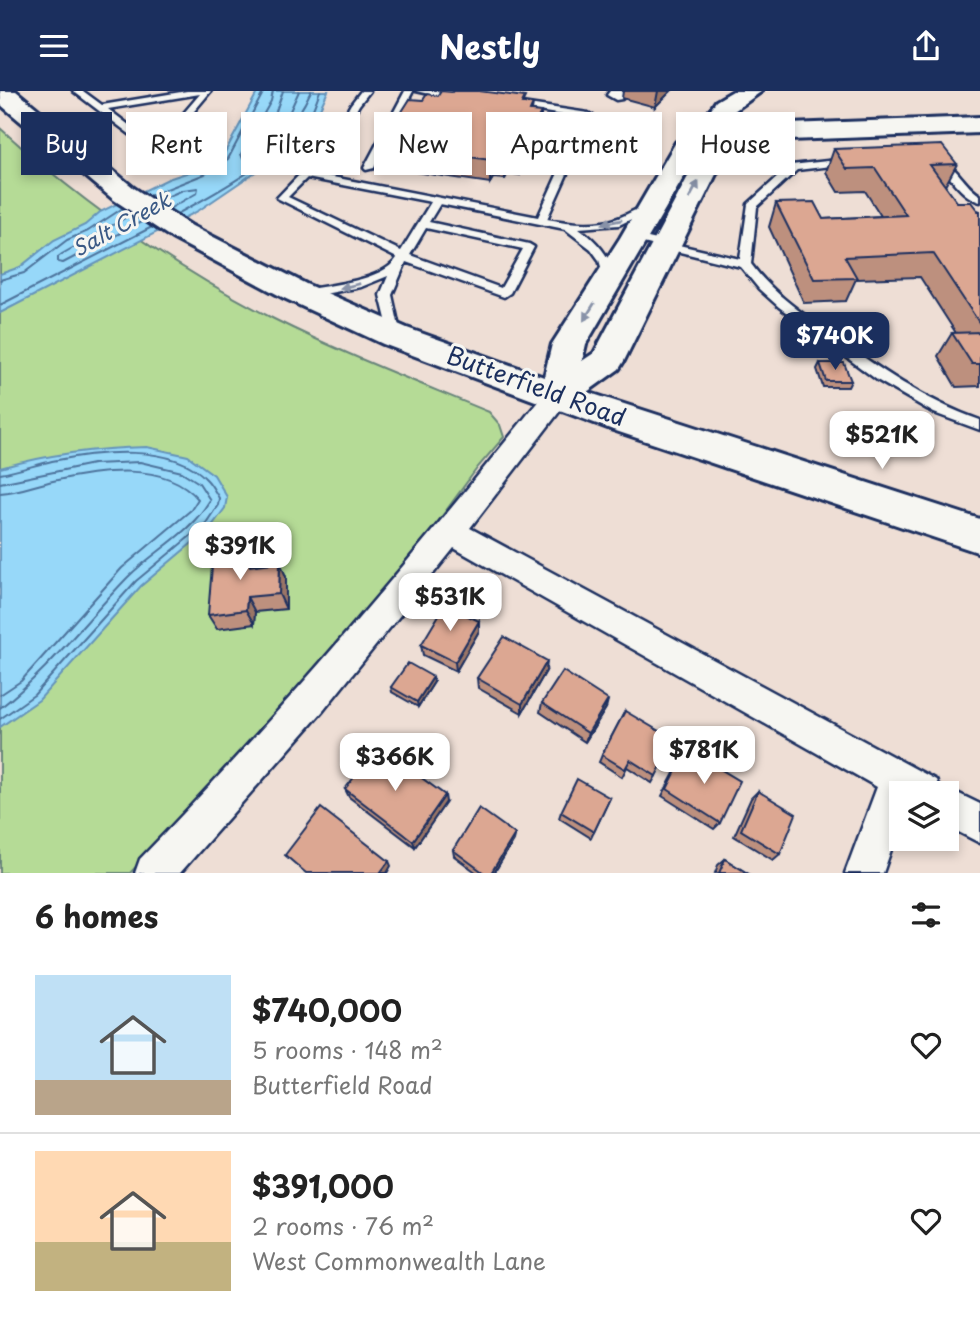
<!DOCTYPE html>
<meta charset="utf-8">
<style>
:root{--surface:#fff;--page:#f6f6f6;--text:#222;--muted:#767676;--line:#e0e0e0;--accent:#1b2f5e}
body{margin:0;font-family:"Playpen Sans",sans-serif;background:var(--page);color:var(--text);height:100vh;display:flex;flex-direction:column;font-size:26px;white-space:nowrap}
*{box-sizing:border-box;margin:0}
p{font-size:23px;color:var(--muted)}
.icon{flex:none;width:38px;height:38px;fill:none;stroke:currentColor;stroke-width:2;stroke-linecap:round;stroke-linejoin:round}
.map{position:relative;height:782px;overflow:hidden}
.details{display:flex;flex-direction:column;background:var(--surface);flex:1}
.details>*{flex:none}
.top-card{position:absolute;left:21px;top:21px;width:938px;height:63px;display:flex;gap:14px}
.controls{position:absolute;left:889px;top:690px;display:grid;gap:14px}
.controls a{display:grid;place-items:center;width:70px;height:70px;border-radius:0px;background:var(--surface);box-shadow:0 4px 10px #0003;font-size:35px}
.price{position:absolute;translate:-50% -60px;padding:0 16px;border-radius:14px;background:#fff;color:#222;font-size:23px;line-height:46px;filter:drop-shadow(0 2px 4px #0008)}
.price::after{content:'';position:absolute;left:50%;top:42px;width:21px;height:16px;margin-left:-10px;background:inherit;clip-path:polygon(0 0,100% 0,50% 100%)}
.price.active{background:var(--accent);color:#fff}
ul{padding:0;list-style:none}
li{display:flex;align-items:center;gap:21px;height:175px;padding:0 35px}
li+li{border-top:2px solid var(--line)}
li span{display:grid;place-items:center;flex:none;width:196px;height:140px;border-radius:0px;color:#555}
li>.icon{margin-inline-start:auto}
span .icon{width:84px;height:84px;fill:#fffc;stroke-width:1}
li b{font-size:30px}
h2{display:flex;justify-content:space-between;align-items:center;height:84px;padding:0 35px;font-size:30px}
.pill{padding:0 24px;border-radius:0px;background:var(--surface);box-shadow:0 4px 10px #0003;font-size:24px;line-height:63px}
.pill.active{background:var(--accent);color:#fff}
header{display:flex;justify-content:space-between;align-items:center;height:91px;padding:0 35px;background:var(--accent);color:#fff;font-size:32px;font-weight:700}
.map>svg:first-child{display:block}
.green{fill:#b5db96;stroke:#68857a;stroke-width:2}
.water{fill:#97d8f9;stroke:#6594bb;stroke-width:2}
.lines{fill:none;stroke-linecap:round;stroke-linejoin:round}
.shore{stroke:#4d739c;stroke-width:2}
.lane-casing{stroke:#1b2f5e;stroke-width:5}
.street-casing{stroke:#1b2f5e;stroke-width:5}
.secondary-casing{stroke:#1b2f5e;stroke-width:6}
.highway-casing{stroke:#1b2f5e;stroke-width:6}
.lane{fill:#f6f6f2;fill-rule:evenodd}
.street{fill:#f6f6f2;fill-rule:evenodd}
.secondary{fill:#f6f6f2;fill-rule:evenodd}
.highway{fill:#f6f6f2;fill-rule:evenodd}
.wall{fill:#bd907e;stroke:#1b2f5e;stroke-width:2}
.shaded-wall{fill:#9a7566;stroke:#1b2f5e;stroke-width:2}
.building{fill:#dca792;stroke:#1b2f5e;stroke-width:2}
.oneway{fill:#8892a8}
.labels{text-anchor:middle;stroke-width:6;stroke-linejoin:round;paint-order:stroke}
.far-water-label{font-size:21px;font-style:italic;fill:#3a5985;stroke:#f6f6f2}
.street-label{font-size:24px;fill:#1b2f5e;stroke:#f6f6f2}
</style>
<header><svg class="icon" aria-label="menu" viewBox="0 0 24 24"><path d="M4 6h16M4 12h16M4 18h16"/></svg>Nestly<svg class="icon" aria-label="share" viewBox="0 0 24 24"><path d="M12 15V3M7 8l5-5 5 5M5 13v7h14v-7"/></svg></header>
<div class="map">
<svg width="980" height="782" viewBox="0 0 980 782">
<rect width="100%" height="100%" fill="#eeded5"/>
<filter id="ink" filterUnits="userSpaceOnUse"><feTurbulence type="fractalNoise" baseFrequency=".0143" numOctaves="2"/><feDisplacementMap in="SourceGraphic" scale="14" xChannelSelector="R" yChannelSelector="G"/><feConvolveMatrix kernelMatrix="1 2 1 2 8 2 1 2 1" color-interpolation-filters="sRGB"/></filter>
<g filter="url(#ink)">
<!-- green -->
<path class="green" d="M0 37C82 112 175 177 274 228 344 263 417 291 489 321L500 334 504 346 478 376 420 455 335 556 206 702 130 782H0Z"/>
<!-- water -->
<g class="water">
<polygon points="258,0 328,0 312,35 286,60 198,120 0,222 0,183 20,176 54,149 85,134 100,121 168,88 201,77 224,63"/>
<path d="M147 356 188 365 214 384 227 406 225 417 211 436 141 495 39 609 0 636V377C49 363 97 357 147 356Z"/>
</g>
<g class="lines">
<!-- shore -->
<g class="shore">
<path d="M273 0 271 10 241 63 243 68C279 46 293 39 311 0"/>
<polyline points="283,0 274,26 276,31 290,20 299,0"/>
<polyline points="149,105 205,83 228,68 264,0"/>
<polyline points="157,110 183,99 198,97 197,102 169,118"/>
<polyline points="132,123 62,163 58,166 58,171 63,172 143,130"/>
<path d="M177 123C218 101 279 67 307 30 313 21 316 10 320 0"/>
<polyline points="0,189 24,182 67,149 88,140 123,117"/>
<polyline points="0,214 152,136"/>
<path d="M0 383C18 380 35 374 52 370 96 361 174 351 207 389 212 394 215 401 219 407L218 414 206 432 136 490 34 604 0 628"/>
<path d="M0 392 93 373 140 371 182 381 199 392 210 409C190 443 155 459 128 486 85 530 49 579 0 617"/>
<path d="M0 402C19 401 35 394 53 390 98 380 165 369 198 408L191 419 122 477 21 590 0 604"/>
</g>
<!-- lane casing -->
<g class="lane-casing">
<g id="lane">
<path d="M73 0H83L102 14 187 0H211L164 56 144 54ZM200 3 159 51 150 50 108 18Z"/>
<path d="M361 0H370L359 14 334 58 312 82 538 126 583 27 512 16 511 14 515 11 588 22 593 25 547 128C568 132 595 135 615 128 628 124 640 114 653 115L654 117 619 134 579 137C597 150 609 164 616 186L610 190 604 186 599 169 591 158 565 138 440 113 429 131 529 153 534 156 510 202 504 206 406 171 392 204 401 245 399 248H391L380 204 388 185 361 196 303 207 297 203 303 199C329 194 383 190 397 167L277 107 327 55 351 13ZM307 87 431 111 401 160 288 106ZM426 137 523 158 501 197 410 164Z"/>
<polygon points="405,0 413,0 374,77 366,79 364,77"/>
<polygon points="416,0 436,0 460,6 456,9"/>
<path d="M846 68 851 71 849 73 797 79 757 116 751 173C772 202 802 222 831 243 878 277 925 310 980 329V339L934 322 877 289 779 216 759 198 741 176 631 149 630 147 635 144 740 168 748 113 791 74Z"/>
<path d="M939 68C957 74 964 95 980 104V111C957 103 952 84 934 71Z"/>
</g>
</g>
<!-- street casing -->
<g class="street-casing">
<g id="street">
<polygon points="610,0 630,0 622,8 616,9 607,4"/>
<path d="M557 296 566 298 570 305 566 312 470 437 936 689 940 699 947 697 980 713V752L947 735V702H901V730L883 782H845L877 696 454 457 323 620 180 782H135L140 768C285 619 418 460 548 298Z"/>
</g>
</g>
<!-- secondary casing -->
<g class="secondary-casing">
<path id="secondary" d="M0 0H16L134 97 192 135 306 193 407 237 544 286 552 253 620 147 676 51 697 39 716 10 733 0H762L734 20 719 44 726 63 624 270 619 278 587 301 980 428V462L613 339 383 253 284 207 172 147 114 109 1 14ZM699 60 700 63 594 262 582 270 586 253Z"/>
</g>
<!-- highway casing -->
<g class="highway-casing">
<polygon id="highway" points="980,26 980,42 706,52 697,49 693,44 697,39 706,36"/>
</g>
<!-- lane -->
<use href="#lane" class="lane"/>
<!-- street -->
<use href="#street" class="street"/>
<!-- secondary -->
<use href="#secondary" class="secondary"/>
<!-- highway -->
<use href="#highway" class="highway"/>
</g>
<!-- wall -->
<g class="wall">
<polygon points="623,0 671,0 655,16 622,7"/>
<polygon points="423,9 533,13 532,20 541,21 541,27 548,28 547,51 536,80 522,78 520,84 508,82 505,88 493,87 490,92 415,81 415,73 409,72 408,65 402,64 401,57 396,56 394,33"/>
<polygon points="834,58 957,73 945,95 957,111 980,120 980,295 956,296 938,265 952,242 956,242 920,186 856,188 846,210 804,212 769,136 776,112 823,128 881,125 865,100 838,101 826,81"/>
<polygon points="820,272 851,290 848,296 823,296 817,278"/>
<polygon points="248,459 255,474 280,471 286,486 286,518 255,521 254,533 217,538 208,524"/>
<polygon points="479,530 479,540 456,580 423,564 421,554"/>
<polygon points="546,580 522,622 478,597 477,587"/>
<polygon points="434,591 418,616 392,601 391,596"/>
<polygon points="542,612 606,617 585,651 540,621"/>
<polygon points="625,620 656,685 652,692 627,676 622,686 599,671 602,664"/>
<polygon points="687,658 720,732 714,738 662,705"/>
<polygon points="345,698 446,711 415,756 349,706"/>
<polygon points="758,700 780,763 773,769 734,745 751,707"/>
<polygon points="610,707 591,747 559,727 561,721"/>
<polygon points="515,743 514,749 494,782 477,782 454,765 453,759"/>
<polygon points="725,768 747,782 715,782 718,774"/>
</g>
<!-- shaded-wall -->
<g class="shaded-wall">
<polygon points="658,0 671,0 655,16"/>
<polygon points="548,28 547,51 536,80 537,56"/>
<polygon points="523,55 522,78 520,84 521,61"/>
<polygon points="508,59 508,82 505,88 506,65"/>
<polygon points="493,63 493,87 490,92 490,69"/>
<polygon points="248,459 255,475 250,475"/>
<polygon points="280,471 286,486 286,518 279,503"/>
<polygon points="247,506 255,521 254,533 246,519"/>
<polygon points="479,530 479,540 456,580 455,571"/>
<polygon points="547,570 546,580 522,622 522,613"/>
<polygon points="433,586 434,591 418,616 417,611"/>
<polygon points="608,609 606,617 585,651 588,642"/>
<polygon points="445,704 446,711 415,756 413,750"/>
<polygon points="515,743 514,749 494,782 491,782"/>
<polygon points="389,770 391,775 387,782 380,782"/>
</g>
<!-- building -->
<g class="building">
<polygon points="441,0 452,1 453,0 479,0 525,6 522,12 533,13 530,20 541,21 538,27 548,28 537,56 523,55 521,61 508,59 506,65 493,63 490,69 414,58 418,51 407,49 411,43 400,41 404,35 394,33 410,8 423,9 427,3 438,5"/>
<polygon points="942,54 957,73 930,74 957,111 971,111 978,120 980,120 980,233 933,162 845,166 857,187 814,188 776,112 814,111 823,128 906,124 875,77 847,78 834,58"/>
<polygon points="980,241 980,273 972,273 952,242"/>
<polygon points="820,272 844,272 851,290 826,290"/>
<polygon points="248,459 250,475 280,471 279,503 247,506 246,519 208,524 213,463"/>
<polygon points="445,514 479,530 455,571 421,554"/>
<polygon points="504,546 547,570 522,613 477,587"/>
<polygon points="408,572 433,586 417,611 391,596"/>
<polygon points="563,580 608,609 588,642 542,612"/>
<polygon points="625,620 674,649 656,685 630,669 625,678 602,664"/>
<polygon points="378,655 445,704 413,750 345,698"/>
<polygon points="687,658 740,690 720,732 667,698"/>
<polygon points="577,688 610,707 594,741 561,721"/>
<polygon points="758,700 796,723 780,763 741,739"/>
<polygon points="321,717 389,770 380,782 306,782 285,764"/>
<polygon points="479,717 515,743 491,782 484,782 453,759"/>
<polygon points="725,768 747,782 719,782"/>
</g>
<!-- one-way arrows -->
<defs><path id="oneway-solid" d="M-6-.8H1V-3.2L6.5 0L1 3.2V.8H-6Z" transform="scale(1.75)"/></defs>
<g class="oneway">
<use href="#oneway-solid" transform="translate(694 99) rotate(-62)"/>
<use href="#oneway-solid" transform="translate(612 131) rotate(168)"/>
<use href="#oneway-solid" transform="translate(350 195) rotate(167)"/>
<use href="#oneway-solid" transform="translate(589 221) rotate(122)"/>
</g>
</g>
<g class="labels">
<!-- far-water labels -->
<g class="far-water-label">
<text transform="translate(122 134) rotate(-29)" y="7">Salt Creek</text>
</g>
<!-- street labels -->
<g class="street-label">
<text transform="translate(536 296) rotate(20)" y="8">Butterfield Road</text>
</g>
</g>
</svg>
<div class="controls">
<a><svg class="icon" aria-label="layers" viewBox="0 0 24 24"><path d="M12 4l9 5-9 5-9-5zM3 14l9 5 9-5"/></svg></a>
</div>
<b class="price active" style="left:835px;top:281px">$740K</b>
<b class="price" style="left:882px;top:380px">$521K</b>
<b class="price" style="left:240px;top:491px">$391K</b>
<b class="price" style="left:450px;top:542px">$531K</b>
<b class="price" style="left:704px;top:695px">$781K</b>
<b class="price" style="left:395px;top:702px">$366K</b>
<div class="top-card">
<a class="pill active">Buy</a>
<a class="pill">Rent</a>
<a class="pill">Filters</a>
<a class="pill">New</a>
<a class="pill">Apartment</a>
<a class="pill">House</a>
</div>
</div>
<section class="details">
<h2>6 homes<svg class="icon" aria-label="filters" viewBox="0 0 24 24"><path d="M4 7h16M4 17h16"/><circle cx="9" cy="7" r="2"/><circle cx="15" cy="17" r="2"/></svg></h2>
<ul>
<li><span style="background:linear-gradient(#bfe0f5 75%,#b9a48a 0)"><svg class="icon" aria-label="home" viewBox="0 0 24 24"><path d="M3 11l9-7 9 7M6 9v11h12V9"/></svg></span><div><b>$740,000</b><p>5 rooms · 148 m²</p><p>Butterfield Road</p></div><svg class="icon" aria-label="heart" viewBox="0 0 24 24"><path d="M12 20l-8-8c-3-5 5-10 8-4 3-6 11-1 8 4z"/></svg></li>
<li><span style="background:linear-gradient(#ffd9b3 65%,#c2b280 0)"><svg class="icon" aria-label="home" viewBox="0 0 24 24"><path d="M3 11l9-7 9 7M6 9v11h12V9"/></svg></span><div><b>$391,000</b><p>2 rooms · 76 m²</p><p>West Commonwealth Lane</p></div><svg class="icon" aria-label="heart" viewBox="0 0 24 24"><path d="M12 20l-8-8c-3-5 5-10 8-4 3-6 11-1 8 4z"/></svg></li>
</ul>
</section>
